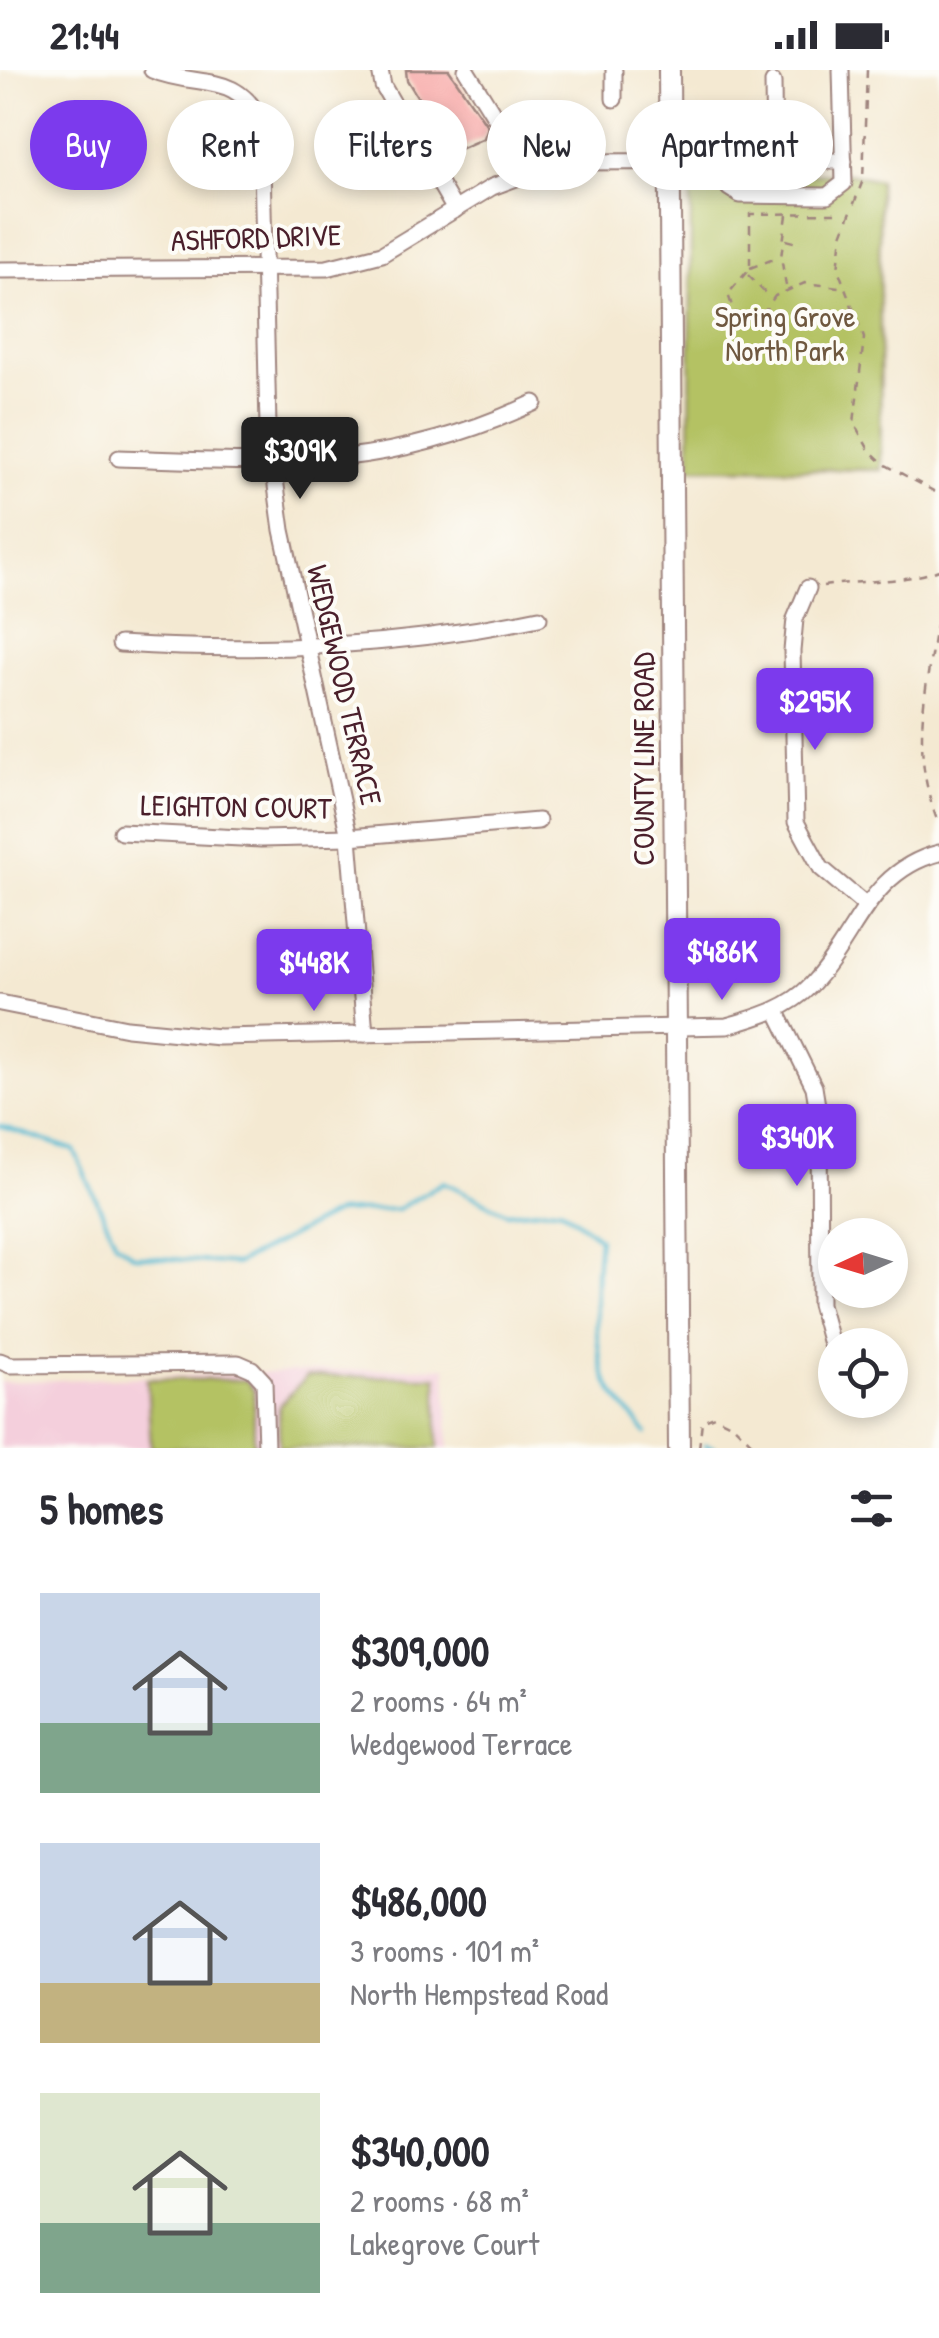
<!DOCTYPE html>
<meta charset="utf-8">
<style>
:root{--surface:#fff;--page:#f2f2f3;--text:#2b2b33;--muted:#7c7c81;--accent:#7c3aed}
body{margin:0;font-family:"Patrick Hand",sans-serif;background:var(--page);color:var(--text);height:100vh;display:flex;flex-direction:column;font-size:38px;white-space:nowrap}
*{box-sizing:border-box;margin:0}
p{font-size:32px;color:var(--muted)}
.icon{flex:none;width:55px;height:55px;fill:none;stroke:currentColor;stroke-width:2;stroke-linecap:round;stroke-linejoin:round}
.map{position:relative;height:1378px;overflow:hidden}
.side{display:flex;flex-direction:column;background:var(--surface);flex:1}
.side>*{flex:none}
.banner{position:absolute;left:30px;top:30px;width:880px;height:90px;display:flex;gap:20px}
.needle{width:65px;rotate:266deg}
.fabs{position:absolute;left:818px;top:1148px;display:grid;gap:20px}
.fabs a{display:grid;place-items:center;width:90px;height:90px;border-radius:50%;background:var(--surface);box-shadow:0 5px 15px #0003;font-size:50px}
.price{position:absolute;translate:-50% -85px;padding:0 22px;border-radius:10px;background:var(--accent);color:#fff;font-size:32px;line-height:65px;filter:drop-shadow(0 2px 5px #0008)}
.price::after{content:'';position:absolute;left:50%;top:60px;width:30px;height:22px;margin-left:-15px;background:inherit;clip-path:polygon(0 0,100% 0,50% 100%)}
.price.on{background:#222;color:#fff}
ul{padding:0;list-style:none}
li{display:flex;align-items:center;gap:30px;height:250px;padding:0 40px}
li span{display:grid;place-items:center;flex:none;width:280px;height:200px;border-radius:0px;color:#555}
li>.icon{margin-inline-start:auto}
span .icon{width:120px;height:120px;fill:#fffc;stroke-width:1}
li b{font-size:42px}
h2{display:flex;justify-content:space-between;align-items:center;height:120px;padding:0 40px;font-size:42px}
.chip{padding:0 35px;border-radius:45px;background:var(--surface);box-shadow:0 5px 15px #0003;font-size:35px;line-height:90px}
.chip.on{background:var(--accent);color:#fff}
.status{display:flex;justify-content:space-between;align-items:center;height:70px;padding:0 50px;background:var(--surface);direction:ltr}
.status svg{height:28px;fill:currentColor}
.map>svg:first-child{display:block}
.built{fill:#f4cfdc}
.green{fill:#b4c264;stroke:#7f7048;stroke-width:2.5}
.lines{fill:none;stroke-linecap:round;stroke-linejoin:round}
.stream{stroke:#54bad2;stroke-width:4}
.building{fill:#f7a5a4}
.minor-casing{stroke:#9f847e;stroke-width:19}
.major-casing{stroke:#9f847e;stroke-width:24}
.path{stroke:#9f847e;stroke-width:2.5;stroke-dasharray:8 8;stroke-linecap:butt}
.minor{stroke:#fff;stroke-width:15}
.major{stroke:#fff;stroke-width:20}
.labels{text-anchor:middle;stroke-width:8;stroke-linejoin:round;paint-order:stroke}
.street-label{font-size:30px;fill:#4a1f2b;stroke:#fdfcf7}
.park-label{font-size:30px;fill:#6f583f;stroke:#fdfcf7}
</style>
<div class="status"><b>21:44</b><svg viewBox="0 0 49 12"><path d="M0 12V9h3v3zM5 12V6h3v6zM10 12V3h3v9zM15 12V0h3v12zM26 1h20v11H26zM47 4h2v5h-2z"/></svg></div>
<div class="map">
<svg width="939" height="1378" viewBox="0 0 939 1378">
<rect width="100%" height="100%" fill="#fdfcf7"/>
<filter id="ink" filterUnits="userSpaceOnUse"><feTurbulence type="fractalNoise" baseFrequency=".01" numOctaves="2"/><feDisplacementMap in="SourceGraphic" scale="20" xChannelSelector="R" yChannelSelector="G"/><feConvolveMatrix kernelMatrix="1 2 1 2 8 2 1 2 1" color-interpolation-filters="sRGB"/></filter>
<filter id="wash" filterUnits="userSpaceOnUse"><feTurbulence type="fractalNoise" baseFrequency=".0048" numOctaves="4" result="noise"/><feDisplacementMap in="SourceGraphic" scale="40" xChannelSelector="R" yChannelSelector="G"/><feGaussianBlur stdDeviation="2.25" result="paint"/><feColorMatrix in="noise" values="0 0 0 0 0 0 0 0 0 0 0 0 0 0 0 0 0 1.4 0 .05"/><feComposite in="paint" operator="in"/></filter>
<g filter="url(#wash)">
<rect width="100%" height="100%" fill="#f4e9d2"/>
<!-- built -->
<polygon class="built" points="446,1297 449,1378 0,1378 0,1312"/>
<!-- green -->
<g class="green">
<polygon points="691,102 853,104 879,110 881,400 690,398"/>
<polygon points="307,1306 437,1307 438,1378 279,1378 279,1336"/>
<polygon points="147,1309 246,1310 254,1321 254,1378 151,1378"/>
</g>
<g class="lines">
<!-- stream -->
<g class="stream">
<path d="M0 1056 74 1080 116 1173 134 1186 236 1194 338 1142 398 1139 444 1112 507 1143 560 1138 599 1168C595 1204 592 1278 607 1311 616 1330 634 1347 646 1363"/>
<polyline points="705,1375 715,1378"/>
</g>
</g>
<g id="blocks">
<!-- building -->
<polygon class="building" points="406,0 449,0 488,57 484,68 451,83 441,81 434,71 438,60 407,10"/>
</g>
</g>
<g filter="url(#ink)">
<use href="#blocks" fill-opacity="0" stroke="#9f847e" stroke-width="2.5"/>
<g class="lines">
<!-- minor casing -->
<g class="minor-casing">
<g id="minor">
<path d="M152 0C198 19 236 0 261 51L268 357 282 460 349 767 365 964"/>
<polyline points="380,0 383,16 455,140"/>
<polyline points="466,0 528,100"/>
<polyline points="614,0 614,29"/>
<polyline points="773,12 774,92"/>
<polyline points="724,89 729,118 740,125 827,126 844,113 841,0"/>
<polyline points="0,200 327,198 382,184 492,117 559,92 844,91"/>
<path d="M119 388C278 393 384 403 534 333"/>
<polyline points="808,518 795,549 792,581 796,752 821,798 865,835"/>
<path d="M120 574C263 583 399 577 539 548"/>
<polyline points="121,762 261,769 349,767 538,751"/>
<path d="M0 933 127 958 219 967 727 956C758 947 788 939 811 915 856 868 868 801 939 783"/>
<polyline points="776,940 814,1017 819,1048 820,1234 835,1289"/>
<polyline points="0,1291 10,1295 238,1293 252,1299 264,1312 266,1378"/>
</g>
</g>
<!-- major casing -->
<g class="major-casing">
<polyline id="major" points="669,0 679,1378"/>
</g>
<!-- path -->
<g class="path">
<polyline points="867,0 863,110 842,165 838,199 864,268 854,353 869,380 884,394 939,424"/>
<polyline points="835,143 750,144 750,198 728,224 734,242 750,249 760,247 775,226 805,213 839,217"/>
<polyline points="786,170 794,172"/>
<polyline points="750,198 779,187"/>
<polyline points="748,205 770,228"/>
<polyline points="786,216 781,187 787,145"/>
<path d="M823 516C861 510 903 513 939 500"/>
<path d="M939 535C928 617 907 675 939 755"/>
<polyline points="699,1378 702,1351 714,1346 733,1355 757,1378"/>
</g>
<!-- minor -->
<use href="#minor" class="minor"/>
<!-- major -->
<use href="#major" class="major"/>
</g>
</g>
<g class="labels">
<!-- street labels -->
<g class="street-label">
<text transform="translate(256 168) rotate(-2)" y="10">ASHFORD DRIVE</text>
<text transform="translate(344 615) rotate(77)" y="10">WEDGEWOOD TERRACE</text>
<text transform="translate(644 689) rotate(-90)" y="10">COUNTY LINE ROAD</text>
<text transform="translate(236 737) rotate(1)" y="10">LEIGHTON COURT</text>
</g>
<!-- park labels -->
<g class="park-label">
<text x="785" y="257">Spring Grove<tspan x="785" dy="34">North Park</tspan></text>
</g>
</g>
</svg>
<div class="fabs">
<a><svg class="needle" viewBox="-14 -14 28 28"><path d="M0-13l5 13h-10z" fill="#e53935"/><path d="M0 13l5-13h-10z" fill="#7c7c81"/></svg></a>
<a><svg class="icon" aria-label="locate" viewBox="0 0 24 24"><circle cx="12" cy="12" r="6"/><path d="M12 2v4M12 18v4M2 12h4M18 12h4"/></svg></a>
</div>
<b class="price on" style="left:300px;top:432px">$309K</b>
<b class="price" style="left:815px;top:683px">$295K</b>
<b class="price" style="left:722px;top:933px">$486K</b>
<b class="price" style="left:314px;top:944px">$448K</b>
<b class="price" style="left:797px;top:1119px">$340K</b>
<div class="banner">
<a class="chip on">Buy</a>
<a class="chip">Rent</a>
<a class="chip">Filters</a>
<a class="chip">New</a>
<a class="chip">Apartment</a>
</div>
</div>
<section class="side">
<h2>5 homes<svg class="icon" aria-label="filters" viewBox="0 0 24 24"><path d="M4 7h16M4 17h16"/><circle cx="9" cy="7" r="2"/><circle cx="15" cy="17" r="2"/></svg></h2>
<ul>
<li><span style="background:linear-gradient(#c9d6e8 65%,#7fa58c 0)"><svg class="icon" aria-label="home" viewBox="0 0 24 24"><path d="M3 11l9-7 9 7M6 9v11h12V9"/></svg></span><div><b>$309,000</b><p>2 rooms · 64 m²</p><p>Wedgewood Terrace</p></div></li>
<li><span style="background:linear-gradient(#c9d6e8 70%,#c2b280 0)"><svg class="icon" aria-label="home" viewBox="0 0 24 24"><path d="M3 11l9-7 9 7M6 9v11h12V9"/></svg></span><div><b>$486,000</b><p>3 rooms · 101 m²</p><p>North Hempstead Road</p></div></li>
<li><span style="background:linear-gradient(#dfe7d0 65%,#7fa58c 0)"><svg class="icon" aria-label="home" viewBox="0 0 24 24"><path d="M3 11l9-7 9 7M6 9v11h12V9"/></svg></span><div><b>$340,000</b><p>2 rooms · 68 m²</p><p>Lakegrove Court</p></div></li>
</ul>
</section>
